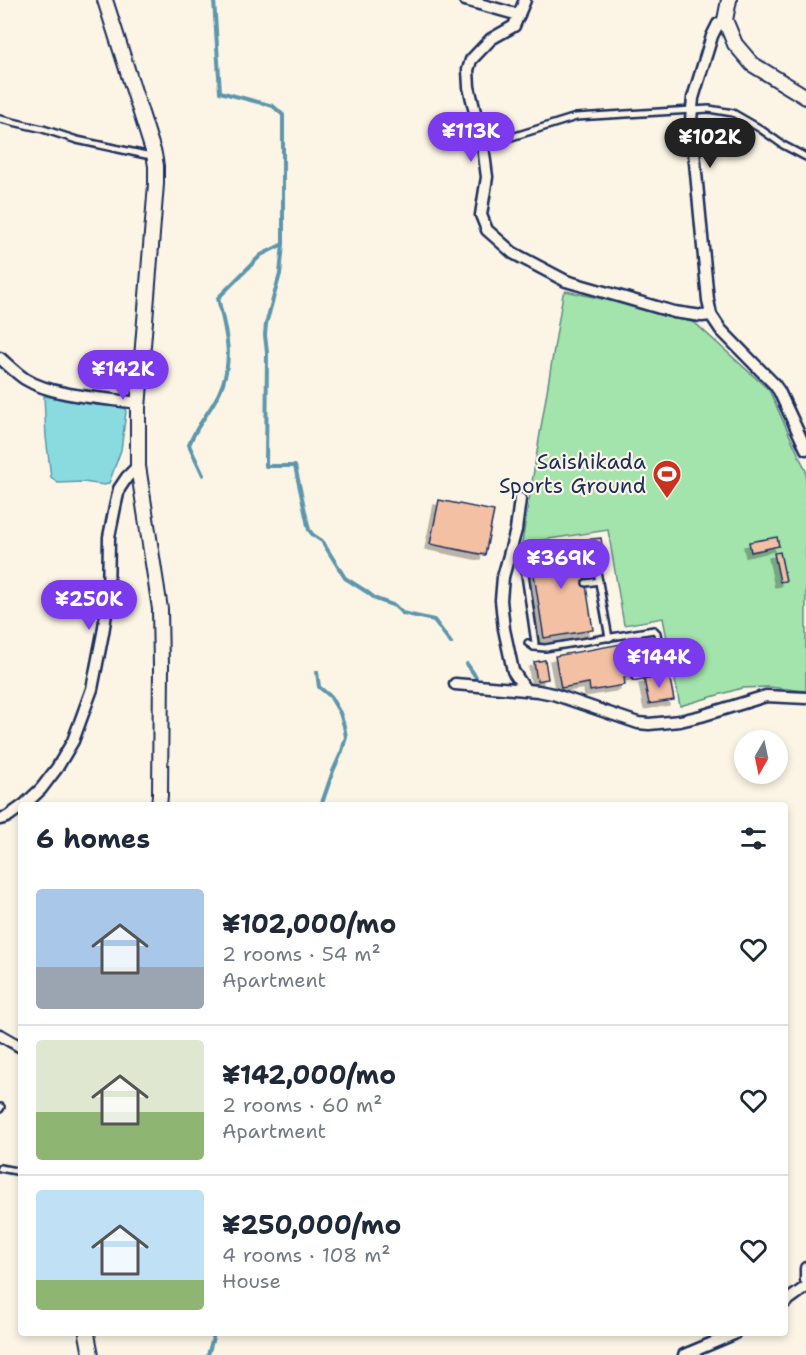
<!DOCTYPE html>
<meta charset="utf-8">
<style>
:root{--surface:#fff;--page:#f6f6f7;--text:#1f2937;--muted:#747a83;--line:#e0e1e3;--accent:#7c3aed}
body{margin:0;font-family:"Shantell Sans",sans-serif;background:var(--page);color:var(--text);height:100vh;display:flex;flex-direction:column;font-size:22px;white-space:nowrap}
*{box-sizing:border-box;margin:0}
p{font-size:20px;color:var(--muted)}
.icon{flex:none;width:33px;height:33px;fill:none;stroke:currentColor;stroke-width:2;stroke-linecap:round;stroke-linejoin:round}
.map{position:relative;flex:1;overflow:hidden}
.drawer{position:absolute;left:18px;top:802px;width:770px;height:534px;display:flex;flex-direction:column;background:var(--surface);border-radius:6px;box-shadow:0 3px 9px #0003}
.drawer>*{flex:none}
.needle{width:39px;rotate:189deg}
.fabs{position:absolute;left:734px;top:730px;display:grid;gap:12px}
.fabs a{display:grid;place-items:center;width:54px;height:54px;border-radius:50%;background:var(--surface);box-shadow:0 3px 9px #0003;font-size:30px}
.price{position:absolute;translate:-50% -51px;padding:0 14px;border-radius:21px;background:var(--accent);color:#fff;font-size:20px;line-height:39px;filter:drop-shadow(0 2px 3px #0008)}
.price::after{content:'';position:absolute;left:50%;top:36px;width:18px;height:14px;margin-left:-9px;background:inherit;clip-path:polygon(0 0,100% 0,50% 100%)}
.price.selected{background:#222;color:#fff}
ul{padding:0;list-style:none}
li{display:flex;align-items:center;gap:18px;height:150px;padding:0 18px}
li+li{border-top:2px solid var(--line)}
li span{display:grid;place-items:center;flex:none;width:168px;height:120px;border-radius:6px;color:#555}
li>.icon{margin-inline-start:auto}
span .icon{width:72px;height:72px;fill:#fffc;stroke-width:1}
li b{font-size:26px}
h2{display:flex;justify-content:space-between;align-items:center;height:72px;padding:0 18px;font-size:26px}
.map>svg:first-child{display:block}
.green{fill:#a3e3ac;stroke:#5f8985;stroke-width:1.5}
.water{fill:#89dbe0;stroke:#5d96ac;stroke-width:1.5}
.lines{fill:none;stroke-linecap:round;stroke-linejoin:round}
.stream{stroke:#5d96ac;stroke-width:4}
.building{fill:#f3c0a4;stroke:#1b2f5e;stroke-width:1.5;filter:url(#shadow)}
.service-casing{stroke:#1b2f5e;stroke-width:10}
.minor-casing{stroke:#1b2f5e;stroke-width:15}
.tertiary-casing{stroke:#1b2f5e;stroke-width:18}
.service{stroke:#fcf5e5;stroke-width:5}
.minor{stroke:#fcf5e5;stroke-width:10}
.tertiary{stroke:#fcf5e5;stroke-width:14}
.labels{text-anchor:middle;stroke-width:4.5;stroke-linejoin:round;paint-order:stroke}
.poi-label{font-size:21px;fill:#1b2f5e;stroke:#fcf5e5;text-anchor:end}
</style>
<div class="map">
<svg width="806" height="1355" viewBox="0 0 806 1355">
<defs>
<filter id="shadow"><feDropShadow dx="-5" dy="5" stdDeviation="0" flood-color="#0004"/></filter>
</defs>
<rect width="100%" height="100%" fill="#fcf5e5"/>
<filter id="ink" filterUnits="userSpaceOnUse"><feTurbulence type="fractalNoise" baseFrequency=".0167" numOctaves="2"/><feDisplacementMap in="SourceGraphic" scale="12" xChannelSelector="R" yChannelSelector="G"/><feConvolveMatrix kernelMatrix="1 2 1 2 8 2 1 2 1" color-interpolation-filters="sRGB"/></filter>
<g filter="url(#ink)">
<!-- green -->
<polygon class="green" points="566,291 638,307 695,323 769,390 806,471 806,691 769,687 742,688 680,706 663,618 624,625 608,530 522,543 561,306 563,294"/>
<!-- water -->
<polygon class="water" points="44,396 72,401 125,408 126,412 121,450 109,483 105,485 83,482 58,483 51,477 46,437"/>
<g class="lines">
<!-- stream -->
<g class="stream">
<polyline points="214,0 220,92 273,106 283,115 283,244 280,274 266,324 265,335 267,353 266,466 295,466 309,530 313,535 322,541 345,578 367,592 376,599 395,606 402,613 434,620 451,643"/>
<path d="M203 475 189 445C196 426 210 412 219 393 235 359 226 333 218 298L261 255 283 244"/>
<polyline points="467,664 476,677"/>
<polyline points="317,672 319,687 330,696 340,713 344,726 346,737 342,751 333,771 321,806"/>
<polyline points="208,1355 214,1334"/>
</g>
</g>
<!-- building -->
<g class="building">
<polygon points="439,500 494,511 485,555 430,544"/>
<polygon points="777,537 779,546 751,552 749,542"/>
<polygon points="601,538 603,554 587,556 584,540"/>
<polygon points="579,541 593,630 544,638 530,549"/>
<polygon points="780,552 786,581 780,582 774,553"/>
<polygon points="654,638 660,670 624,677 625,685 590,691 589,683 561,688 555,656"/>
<polygon points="545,660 548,679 537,681 534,662"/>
<polygon points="669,674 674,700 649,704 644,679"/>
</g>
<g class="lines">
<!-- service casing -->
<g class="service-casing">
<g id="service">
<polyline points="0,119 43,129 77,140 146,155 153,155"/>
<polyline points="483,146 576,117 709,109 733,113 759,128 783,145 806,157"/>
<polyline points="595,560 609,638"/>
<polyline points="523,561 535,643 534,647"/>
<polyline points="586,583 599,581"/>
<polyline points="528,643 534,647 545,648 654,630 657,633 663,669 662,672 635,677"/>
<polyline points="0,1109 1,1107"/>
<polyline points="0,1168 21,1172"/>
</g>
</g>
<!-- minor casing -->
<g class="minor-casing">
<g id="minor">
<polyline points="465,0 519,15"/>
<polyline points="525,0 514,26 491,39 471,60 468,70 469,87 483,146 487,177 481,215 487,230 513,253 566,281 674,312 702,316 711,315"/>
<polyline points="725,20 718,24 712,36 693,98 691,120 708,300 711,315 721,330 774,384 779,391 806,449"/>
<path d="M0 358C8 365 16 373 25 379 54 397 105 398 139 403"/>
<polyline points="520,499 516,530 503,577 501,600 504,629 513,671 525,689"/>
<polyline points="455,684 538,691 553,694 638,723 649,724 680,721 701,716 766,696 806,698"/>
<polyline points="23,806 41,789 57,768 73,741 92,689 103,633 108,601 109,537 115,507 119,489 127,477 138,466"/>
<polyline points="0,819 7,817 21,807"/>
<polyline points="0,1035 21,1047"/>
<polyline points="806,1268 806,1280"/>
<polyline points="784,1303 806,1287"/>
<polyline points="684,1355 734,1334"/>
</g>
</g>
<!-- tertiary casing -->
<g class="tertiary-casing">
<g id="tertiary">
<polyline points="105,0 154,154 156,166 156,184 138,408 138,466 160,609 161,666 160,795 159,806"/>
<polyline points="729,0 725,20 735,44 752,64 806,97"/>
<polyline points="87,1334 91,1355"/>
</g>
</g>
<!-- service -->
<use href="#service" class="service"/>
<!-- minor -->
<use href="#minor" class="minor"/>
<!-- tertiary -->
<use href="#tertiary" class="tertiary"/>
</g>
</g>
<!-- icons -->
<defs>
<g id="stadium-pin" transform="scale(1.5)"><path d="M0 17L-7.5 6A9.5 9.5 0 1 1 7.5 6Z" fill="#c8321e" stroke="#fcf5e5"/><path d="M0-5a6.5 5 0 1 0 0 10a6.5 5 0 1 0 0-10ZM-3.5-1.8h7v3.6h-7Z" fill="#fff"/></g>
</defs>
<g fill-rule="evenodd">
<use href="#stadium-pin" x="667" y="474"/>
</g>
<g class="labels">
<!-- poi labels -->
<g class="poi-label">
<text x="646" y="469">Saishikada<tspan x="646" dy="24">Sports Ground</tspan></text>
</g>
</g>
</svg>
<div class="fabs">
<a><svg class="needle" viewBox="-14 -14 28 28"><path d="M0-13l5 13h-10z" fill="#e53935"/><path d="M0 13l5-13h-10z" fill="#747a83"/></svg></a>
</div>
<b class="price" style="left:471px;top:163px">¥113K</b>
<b class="price selected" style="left:710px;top:169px">¥102K</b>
<b class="price" style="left:123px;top:401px">¥142K</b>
<b class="price" style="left:561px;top:590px">¥369K</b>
<b class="price" style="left:89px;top:631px">¥250K</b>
<b class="price" style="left:659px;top:689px">¥144K</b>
<section class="drawer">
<h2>6 homes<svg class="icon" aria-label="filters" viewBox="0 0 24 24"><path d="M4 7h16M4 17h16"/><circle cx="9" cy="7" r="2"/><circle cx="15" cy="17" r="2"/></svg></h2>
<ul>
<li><span style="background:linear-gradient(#a9c7e8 65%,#9aa5b1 0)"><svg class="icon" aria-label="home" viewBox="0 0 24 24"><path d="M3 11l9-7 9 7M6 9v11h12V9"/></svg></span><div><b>¥102,000/mo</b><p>2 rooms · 54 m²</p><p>Apartment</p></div><svg class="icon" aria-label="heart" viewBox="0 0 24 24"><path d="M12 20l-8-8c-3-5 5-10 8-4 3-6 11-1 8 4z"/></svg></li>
<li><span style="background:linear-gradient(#dfe7d0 60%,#8fb573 0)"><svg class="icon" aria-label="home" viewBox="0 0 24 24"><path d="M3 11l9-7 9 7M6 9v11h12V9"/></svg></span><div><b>¥142,000/mo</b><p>2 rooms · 60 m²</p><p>Apartment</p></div><svg class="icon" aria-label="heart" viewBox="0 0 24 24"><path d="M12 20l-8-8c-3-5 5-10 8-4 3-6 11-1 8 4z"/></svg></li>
<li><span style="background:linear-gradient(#bfe0f5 75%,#8fb573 0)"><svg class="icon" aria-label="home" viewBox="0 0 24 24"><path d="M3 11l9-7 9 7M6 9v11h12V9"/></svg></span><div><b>¥250,000/mo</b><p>4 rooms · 108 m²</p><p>House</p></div><svg class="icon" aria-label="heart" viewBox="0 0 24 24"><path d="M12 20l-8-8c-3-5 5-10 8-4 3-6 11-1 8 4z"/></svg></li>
</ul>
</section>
</div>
